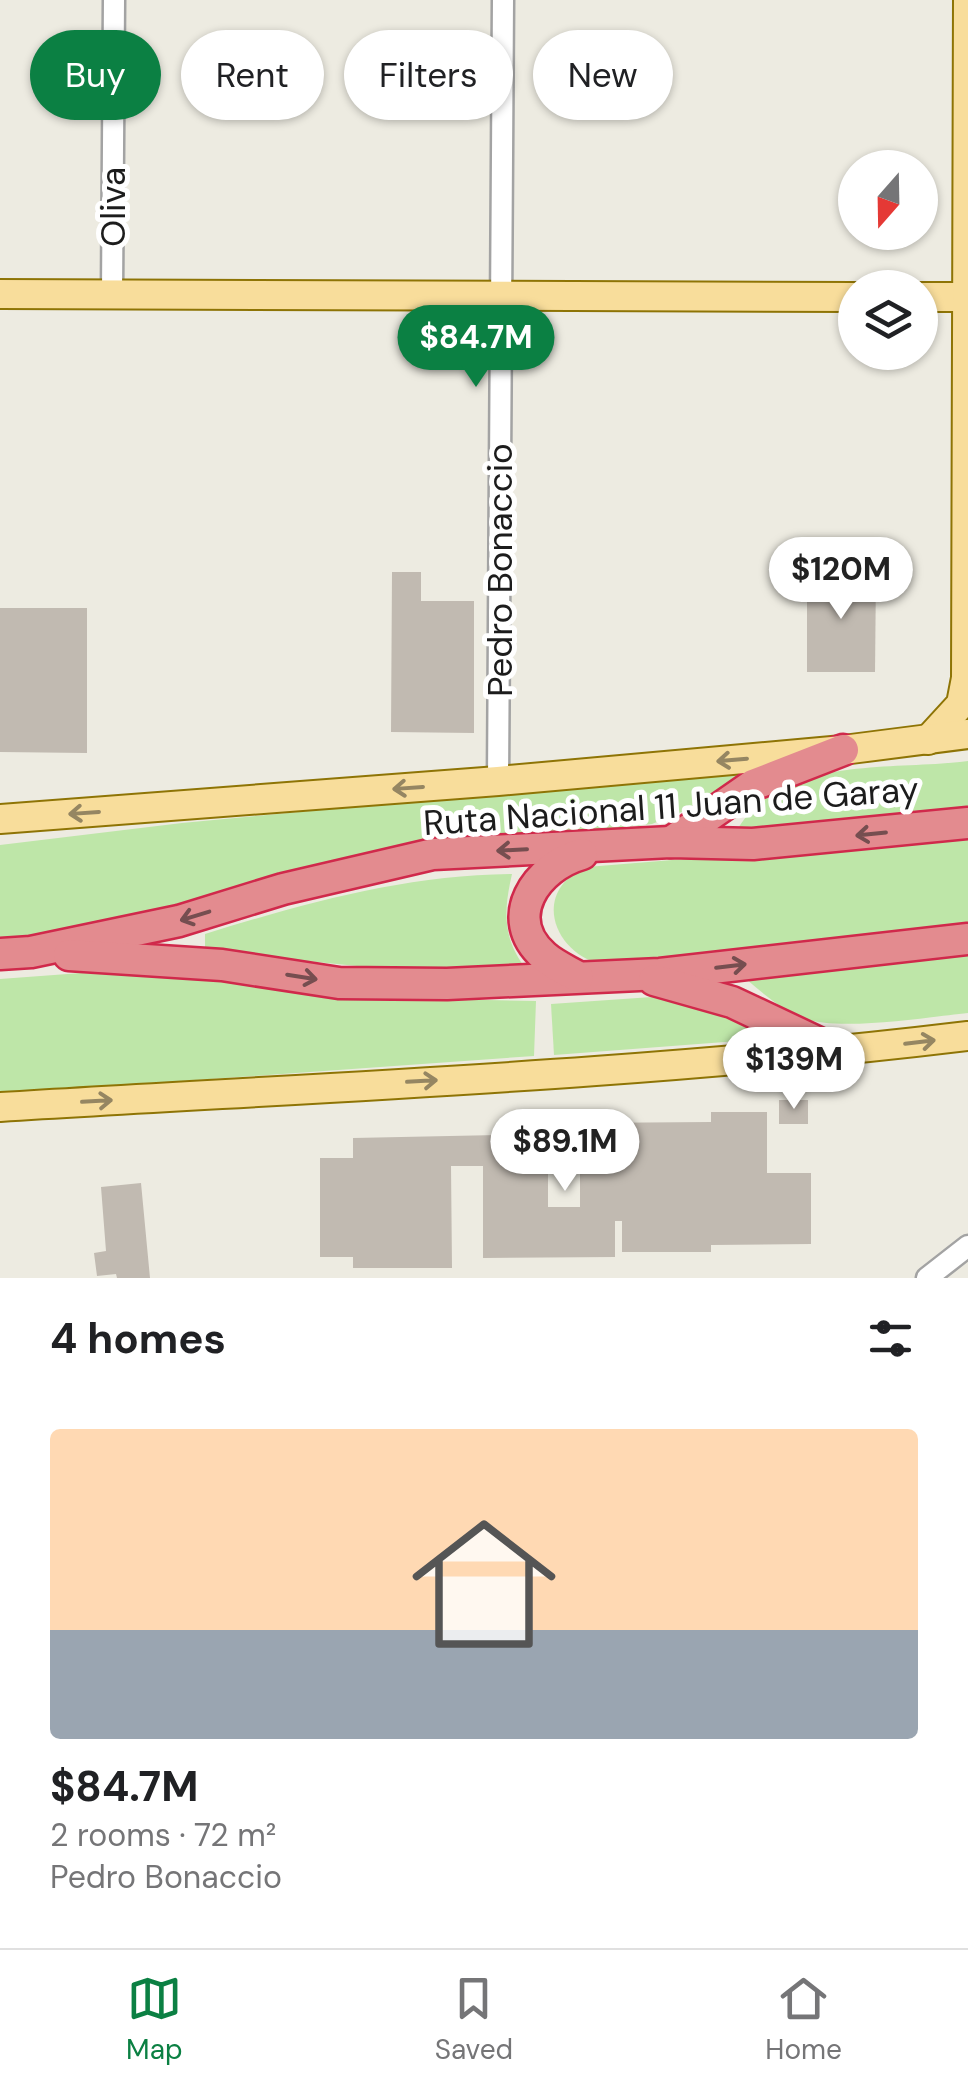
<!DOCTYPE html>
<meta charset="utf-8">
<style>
:root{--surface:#fff;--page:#f2f2f2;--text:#202124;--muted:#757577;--line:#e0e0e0;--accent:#0b8043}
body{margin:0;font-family:"DM Sans",sans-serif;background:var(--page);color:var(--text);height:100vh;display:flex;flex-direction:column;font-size:38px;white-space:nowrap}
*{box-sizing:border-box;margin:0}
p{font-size:32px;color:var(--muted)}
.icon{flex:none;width:55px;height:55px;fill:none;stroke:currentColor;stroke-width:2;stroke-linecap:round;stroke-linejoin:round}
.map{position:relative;height:1278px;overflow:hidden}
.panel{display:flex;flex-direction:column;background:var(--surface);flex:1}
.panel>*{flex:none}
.banner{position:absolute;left:30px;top:30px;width:910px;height:90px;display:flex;gap:20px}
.needle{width:65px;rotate:200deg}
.controls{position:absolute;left:838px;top:150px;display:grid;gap:20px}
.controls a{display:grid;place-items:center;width:100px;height:100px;border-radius:50%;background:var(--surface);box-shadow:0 2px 8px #0004;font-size:50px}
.price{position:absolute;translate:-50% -85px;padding:0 22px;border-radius:35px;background:#fff;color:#222;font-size:32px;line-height:65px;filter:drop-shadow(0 2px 5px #0008)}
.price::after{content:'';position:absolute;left:50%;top:60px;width:30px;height:22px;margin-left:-15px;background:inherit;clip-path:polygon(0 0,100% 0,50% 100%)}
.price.on{background:var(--accent);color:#fff}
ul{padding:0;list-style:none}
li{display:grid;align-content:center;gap:20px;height:530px;padding:0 50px}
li+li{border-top:2px solid var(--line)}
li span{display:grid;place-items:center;height:310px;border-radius:10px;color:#555}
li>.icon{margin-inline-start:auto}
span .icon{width:180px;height:180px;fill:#fffc;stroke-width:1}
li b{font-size:42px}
h2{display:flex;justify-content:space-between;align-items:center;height:120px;padding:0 50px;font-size:42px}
.chip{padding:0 35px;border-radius:45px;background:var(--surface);box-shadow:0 2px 8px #0004;font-size:35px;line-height:90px}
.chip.on{background:var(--accent);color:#fff}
.menu{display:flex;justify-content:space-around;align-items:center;height:140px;border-top:2px solid var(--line);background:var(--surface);font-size:28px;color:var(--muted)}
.menu a{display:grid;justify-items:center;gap:5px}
.menu .on{color:var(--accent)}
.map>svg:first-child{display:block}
.grass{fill:#bee6a8}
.building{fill:#c1bab1}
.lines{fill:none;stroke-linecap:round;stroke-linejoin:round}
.minor-casing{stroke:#a3a3a3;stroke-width:25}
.major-casing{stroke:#8e7405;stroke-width:32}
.highway-casing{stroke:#d0294b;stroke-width:35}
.minor{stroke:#fff;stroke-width:20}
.major{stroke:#f8dd9b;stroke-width:28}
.highway{stroke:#e38b8f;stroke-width:30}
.oneway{stroke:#958662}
.oneway2{stroke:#764e50}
.labels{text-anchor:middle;stroke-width:10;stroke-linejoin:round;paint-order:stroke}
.street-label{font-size:35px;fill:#1c1c1c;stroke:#fff}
</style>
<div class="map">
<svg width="968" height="1278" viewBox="0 0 968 1278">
<rect width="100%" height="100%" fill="#edebe1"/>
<!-- grass -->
<g class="grass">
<path d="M968 761V819L736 832C779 754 894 771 968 761Z"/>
<polygon points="739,770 732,782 706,802 652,824 546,836 0,953 0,845 182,823"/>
<path d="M968 836V932L603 965C552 953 531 890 587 867Z"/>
<path d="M512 874C504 909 502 936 524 966L407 971 205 951V934C305 903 406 875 512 874Z"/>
<path d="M968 954V1013C928 1017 839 1032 803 1018 782 1010 762 993 745 978Z"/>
<polygon points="81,973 224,979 349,997 536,1001 534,1056 0,1094 0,979"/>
<path d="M652 997C694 1003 731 1013 765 1039L554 1055 551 1004Z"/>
</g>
<!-- building -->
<g class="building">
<polygon points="392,572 421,572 421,601 474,601 474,733 391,732"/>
<polygon points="807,572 876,573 875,672 807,672"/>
<polygon points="0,608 87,608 87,753 0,752"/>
<rect x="779" y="1100" width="29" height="24"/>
<polygon points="711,1112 767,1112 767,1173 811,1173 811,1244 711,1245 711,1252 622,1252 622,1221 615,1221 615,1257 483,1258 483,1166 451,1166 452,1268 353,1268 353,1257 320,1257 320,1158 353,1158 353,1138 548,1134 548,1207 580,1207 580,1123 711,1122"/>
<polygon points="141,1183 150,1278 117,1278 116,1274 97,1276 94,1253 106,1251 101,1187"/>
</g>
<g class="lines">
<!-- minor casing -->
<g class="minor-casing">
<g id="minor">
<polyline points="112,294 114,0"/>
<polyline points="498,781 503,0"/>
<polyline points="927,1278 968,1246"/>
</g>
</g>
<!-- major casing -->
<g class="major-casing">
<g id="major">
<polyline points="0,294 855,297"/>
<polyline points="920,297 968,297"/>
<polyline points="928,740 961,704 966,678 968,0"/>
<polyline points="0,819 498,781 843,750 968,734"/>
<path d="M0 1107C323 1087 647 1075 968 1036"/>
</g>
</g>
<!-- highway casing -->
<g class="highway-casing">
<g id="highway">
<polyline points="671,842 753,785 843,750"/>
<polyline points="0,954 31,952 179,921 283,889 433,854 671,842 753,844 968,823"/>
<polyline points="69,955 222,965 339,983 447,984 660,974 968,939"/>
<path d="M578 977C568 971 554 965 544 956 501 918 536 867 582 854"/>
<polyline points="654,980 732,1002 838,1052"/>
</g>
</g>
<!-- minor -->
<use href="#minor" class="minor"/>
<!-- major -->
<use href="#major" class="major"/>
<!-- highway -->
<use href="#highway" class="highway"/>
</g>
<!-- one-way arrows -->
<defs><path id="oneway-shaft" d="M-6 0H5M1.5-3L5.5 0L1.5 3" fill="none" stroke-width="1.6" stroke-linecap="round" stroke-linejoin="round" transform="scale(2.5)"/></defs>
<g class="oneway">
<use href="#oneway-shaft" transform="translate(732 760) rotate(175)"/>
<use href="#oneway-shaft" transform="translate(408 788) rotate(176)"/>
<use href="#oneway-shaft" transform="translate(84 813) rotate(176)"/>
<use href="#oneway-shaft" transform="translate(920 1042) rotate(-7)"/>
<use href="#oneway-shaft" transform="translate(422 1081) rotate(-3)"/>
<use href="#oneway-shaft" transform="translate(97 1101) rotate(-3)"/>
</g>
<g class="oneway2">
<use href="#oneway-shaft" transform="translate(871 834) rotate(174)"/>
<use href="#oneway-shaft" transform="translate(512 850) rotate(177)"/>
<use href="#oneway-shaft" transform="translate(195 916) rotate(163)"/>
<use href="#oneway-shaft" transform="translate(731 966) rotate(-7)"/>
<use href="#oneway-shaft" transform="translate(302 977) rotate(9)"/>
</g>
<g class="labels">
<!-- street labels -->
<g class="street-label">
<text transform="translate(113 207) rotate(-90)" y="12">Oliva</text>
<text transform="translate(500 570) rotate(-90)" y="12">Pedro Bonaccio</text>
<text transform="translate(671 806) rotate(-4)" y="12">Ruta Nacional 11 Juan de Garay</text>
</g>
</g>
</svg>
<div class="controls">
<a><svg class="needle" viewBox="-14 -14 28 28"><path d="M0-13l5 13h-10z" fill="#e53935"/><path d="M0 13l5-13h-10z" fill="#757577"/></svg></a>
<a><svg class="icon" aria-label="layers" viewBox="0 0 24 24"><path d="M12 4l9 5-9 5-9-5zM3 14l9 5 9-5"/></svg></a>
</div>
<b class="price on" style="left:476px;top:390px">$84.7M</b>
<b class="price" style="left:841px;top:622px">$120M</b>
<b class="price" style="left:794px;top:1112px">$139M</b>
<b class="price" style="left:565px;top:1194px">$89.1M</b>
<div class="banner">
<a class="chip on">Buy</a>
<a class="chip">Rent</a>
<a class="chip">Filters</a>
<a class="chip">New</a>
</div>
</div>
<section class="panel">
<h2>4 homes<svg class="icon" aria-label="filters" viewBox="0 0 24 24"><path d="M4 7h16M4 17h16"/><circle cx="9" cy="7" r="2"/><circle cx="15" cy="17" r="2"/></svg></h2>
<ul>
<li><span style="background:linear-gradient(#ffd9b3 65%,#9aa5b1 0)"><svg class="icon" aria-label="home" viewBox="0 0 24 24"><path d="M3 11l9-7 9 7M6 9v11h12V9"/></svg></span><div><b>$84.7M</b><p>2 rooms · 72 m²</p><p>Pedro Bonaccio</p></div></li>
</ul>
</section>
<nav class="menu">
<a class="on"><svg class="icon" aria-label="map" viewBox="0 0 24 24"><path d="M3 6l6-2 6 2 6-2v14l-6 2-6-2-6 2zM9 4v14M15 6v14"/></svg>Map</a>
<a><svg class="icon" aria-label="saved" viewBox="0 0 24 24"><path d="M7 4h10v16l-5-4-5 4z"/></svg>Saved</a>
<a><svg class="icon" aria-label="home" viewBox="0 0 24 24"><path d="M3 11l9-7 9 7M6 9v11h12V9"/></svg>Home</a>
</nav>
